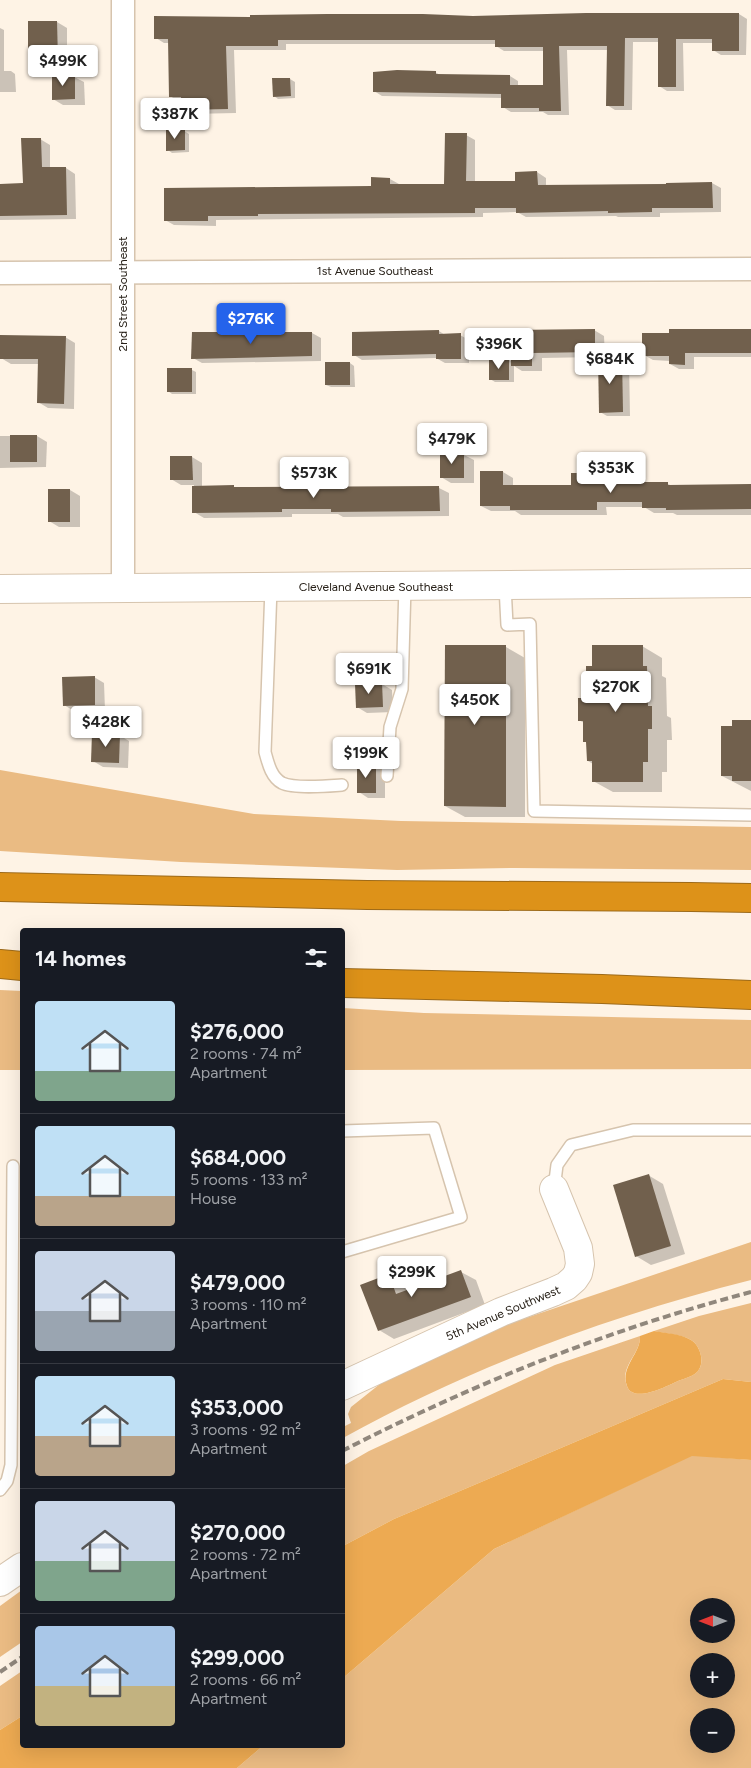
<!DOCTYPE html>
<meta charset="utf-8">
<style>
:root{--surface:#171b24;--page:#242831;--text:#f1f3f6;--muted:#9ea1a6;--line:#363941;--accent:#2563eb}
body{margin:0;font-family:Figtree,sans-serif;background:var(--page);color:var(--text);height:100vh;display:flex;flex-direction:column;font-size:19px;white-space:nowrap}
*{box-sizing:border-box;margin:0}
p{font-size:16px;color:var(--muted)}
.icon{flex:none;width:28px;height:28px;fill:none;stroke:currentColor;stroke-width:2;stroke-linecap:round;stroke-linejoin:round}
.map{position:relative;flex:1;overflow:hidden}
.panel{position:absolute;left:20px;top:928px;width:325px;height:820px;display:flex;flex-direction:column;background:var(--surface);border-radius:5px;box-shadow:0 5px 20px #0002}
.panel>*{flex:none}
.needle{width:32px;rotate:270deg}
.fabs{position:absolute;left:690px;top:1598px;display:grid;gap:10px}
.fabs a{display:grid;place-items:center;width:45px;height:45px;border-radius:50%;background:var(--surface);box-shadow:0 5px 20px #0002;font-size:25px}
.price{position:absolute;translate:-50% -42px;padding:0 11px;border-radius:5px;background:#fff;color:#222;font-size:16px;line-height:32px;filter:drop-shadow(0 1px 2px #0008)}
.price::after{content:'';position:absolute;left:50%;top:30px;width:15px;height:11px;margin-left:-8px;background:inherit;clip-path:polygon(0 0,100% 0,50% 100%)}
.price.on{background:var(--accent);color:#fff}
ul{padding:0;list-style:none}
li{display:flex;align-items:center;gap:15px;height:125px;padding:0 15px}
li+li{border-top:1px solid var(--line)}
li span{display:grid;place-items:center;flex:none;width:140px;height:100px;border-radius:5px;color:#555}
li>.icon{margin-inline-start:auto}
span .icon{width:60px;height:60px;fill:#fffc;stroke-width:1}
li b{font-size:21px}
h2{display:flex;justify-content:space-between;align-items:center;height:60px;padding:0 15px;font-size:21px}
.map>svg:first-child{display:block}
.green{fill:#eabb83;fill-rule:evenodd}
.forest{fill:#edaa52}
.shadow{fill:#0003}
.building{fill:#71604d}
.lines{fill:none;stroke-linecap:round;stroke-linejoin:round}
.service-casing{stroke:#d6c4ae;stroke-width:14}
.minor-casing{stroke:#d6c4ae;stroke-width:25}
.tertiary-casing{stroke:#d6c4ae;stroke-width:30}
.motorway-casing{stroke:#9d6a19;stroke-width:30}
.service{stroke:#fff;stroke-width:11}
.minor{stroke:#fff;stroke-width:22}
.tertiary{stroke:#fff;stroke-width:28}
.motorway{stroke:#dd9219;stroke-width:28}
.rail{stroke:#90877c;stroke-width:4;stroke-dasharray:8 4;stroke-linecap:butt}
.labels{text-anchor:middle;stroke-width:5;stroke-linejoin:round;paint-order:stroke}
.street-label{font-size:12px;fill:#272018;stroke:#fff}
</style>
<div class="map">
<svg width="751" height="1768" viewBox="0 0 751 1768">
<rect width="100%" height="100%" fill="#fef3e5"/>
<!-- green -->
<g class="green">
<polygon points="0,770 254,814 401,821 751,827 751,870 515,868 397,870 181,862 0,851"/>
<polygon points="0,990 22,991 22,1070 0,1070"/>
<polygon points="343,1008 424,1013 751,1020 751,1069 343,1070"/>
<path d="M751 1242V1280C609 1316 471 1367 343 1438V1427L351 1423 348 1414 351 1407 385 1380 499 1327Z"/>
<path d="M751 1303V1382L723 1379 394 1519 343 1546V1466L369 1451 555 1365 640 1336C641 1354 619 1366 627 1386 633 1404 667 1386 678 1381 683 1379 691 1377 696 1373 706 1365 701 1346 691 1340 681 1334 666 1334 654 1331L699 1316Z"/>
<path d="M692 1455 751 1460V1768H237L264 1745H342L343 1678 494 1549ZM699 1606H726V1634H699ZM699 1661H726V1689H699ZM699 1716H726V1744H699Z"/>
<polygon points="22,1590 22,1642 0,1657 0,1606"/>
<polygon points="22,1671 22,1716 0,1730 0,1686"/>
</g>
<!-- forest -->
<g class="forest">
<path d="M654 1331C666 1333 681 1334 691 1340 701 1346 706 1365 696 1373 691 1377 683 1379 678 1381 667 1386 633 1404 627 1386 620 1366 641 1354 640 1336Z"/>
<polygon points="723,1379 751,1382 751,1460 692,1456 494,1549 343,1678 343,1546 394,1519"/>
<polygon points="22,1716 22,1745 264,1745 237,1768 0,1768 0,1730"/>
</g>
<!-- shadow -->
<g class="shadow">
<polygon points="739,14 747,19 746,55 721,55 713,50 713,43 683,43 684,91 667,91 659,86 659,42 633,42 632,110 615,110 607,105 608,50 567,50 569,115 548,115 543,112 511,112 503,107 503,98 382,96 374,91 435,72 440,75 510,76 518,81 518,86 544,86 544,51 504,51 496,46 496,44 286,44 286,50 234,50 236,113 191,114 183,109 183,101 178,101 170,96 170,43 164,43 156,38 473,17"/>
<polygon points="29,22 57,22 67,28 67,65 39,65 29,59"/>
<polygon points="0,28 4,30 4,71 11,71 15,74 16,92 0,92"/>
<polygon points="74,77 84,82 85,105 63,105 53,99"/>
<polygon points="274,79 290,79 295,82 295,98 278,99 274,96"/>
<polygon points="184,131 189,134 189,152 172,153 168,150"/>
<polygon points="466,135 475,140 475,182 516,182 537,172 546,178 546,186 712,183 721,188 721,212 660,213 660,217 618,217 616,216 526,217 517,212 483,213 483,217 216,220 216,226 174,225 165,220 372,188 390,179 399,184 445,185"/>
<polygon points="40,139 50,145 50,168 66,168 75,174 76,219 0,220 0,185 24,185"/>
<polygon points="594,330 604,336 605,358 622,358 629,363 630,416 607,416 600,412 599,357 542,358 542,371 522,371 514,366 514,382 495,382 490,379 490,360 509,360 512,362 512,331"/>
<polygon points="751,330 751,357 694,357 694,369 679,369 670,364 670,361 653,360 644,355 670,334"/>
<polygon points="439,331 445,335 460,335 469,340 469,363 445,363 436,358 362,360 354,355"/>
<polygon points="312,333 321,338 321,361 202,363 193,358"/>
<polygon points="65,337 75,343 74,409 48,408 38,402 39,364 11,364 1,358"/>
<polygon points="350,363 354,366 355,387 331,387 326,385"/>
<polygon points="192,370 196,372 196,394 172,394 168,391"/>
<polygon points="0,436 37,436 47,442 46,467 0,468"/>
<polygon points="464,455 474,460 474,483 451,483 441,477"/>
<polygon points="171,457 192,457 202,463 202,487 233,487 236,488 439,488 449,493 449,516 343,517 338,514 292,514 292,517 204,518 194,512 194,485 181,485 171,479"/>
<polygon points="481,472 503,472 513,478 513,486 573,486 589,474 596,479 621,479 630,484 668,484 672,486 751,485 751,515 677,515 673,513 654,513 644,507 606,507 607,515 521,515 515,511 491,511 481,506"/>
<polygon points="49,490 70,490 80,496 80,527 59,527 49,521"/>
<polygon points="642,646 662,658 662,676 666,678 667,716 671,718 672,740 667,740 667,772 662,772 662,792 613,792 593,781 593,764 588,761 588,743 584,741 584,723 579,720 588,679 594,667"/>
<polygon points="506,647 525,658 525,817 465,817 445,806"/>
<polygon points="94,677 104,683 105,710 74,711 64,705"/>
<polygon points="382,684 392,690 393,712 367,713 357,707"/>
<polygon points="751,722 751,791 722,776 734,727"/>
<polygon points="119,735 129,741 128,768 103,767 93,761"/>
<polygon points="375,765 385,771 385,798 368,798 359,792"/>
<polygon points="648,1175 663,1184 685,1254 651,1265 636,1256"/>
<polygon points="461,1272 476,1280 485,1305 394,1339 379,1330 389,1276 404,1284 407,1292"/>
</g>
<!-- building -->
<g class="building">
<polygon points="586,13 739,13 739,51 712,51 712,39 676,39 676,87 658,87 658,38 625,38 624,106 606,106 607,46 559,46 561,111 539,111 539,108 501,108 501,94 373,92 373,72 397,70 436,71 436,74 510,75 510,85 543,85 543,47 495,47 495,40 278,40 278,46 226,46 228,109 182,110 181,97 169,97 168,39 154,39 154,16 250,17 250,15 327,14 423,14 473,16"/>
<polygon points="28,21 57,21 58,60 28,60"/>
<polygon points="52,75 75,75 75,99 52,100"/>
<polygon points="272,78 290,78 291,96 273,97"/>
<polygon points="166,130 185,130 185,150 166,151"/>
<polygon points="445,133 467,133 466,181 515,181 515,172 537,171 538,185 666,184 666,183 712,182 713,208 652,208 652,212 608,213 608,211 516,213 516,208 475,208 475,213 258,214 258,216 208,216 208,221 164,221 164,188 371,186 371,177 390,178 390,184 444,184"/>
<polygon points="21,138 41,138 42,167 66,167 67,215 0,216 0,184 23,183"/>
<polygon points="595,329 595,352 532,353 532,366 511,366 511,330"/>
<polygon points="669,329 751,329 751,353 685,353 685,365 669,364 669,356 642,356 642,333 669,333"/>
<polygon points="439,330 439,334 461,333 461,359 436,359 436,354 352,356 352,332"/>
<polygon points="192,332 312,332 312,356 191,359"/>
<polygon points="0,335 66,336 64,404 37,403 38,359 0,359"/>
<polygon points="598,357 622,357 623,412 599,413"/>
<rect x="489" y="359" width="20" height="21"/>
<rect x="325" y="362" width="25" height="23"/>
<rect x="167" y="368" width="25" height="24"/>
<rect x="10" y="435" width="27" height="27"/>
<rect x="440" y="453" width="24" height="25"/>
<polygon points="170,456 192,456 193,480 170,480"/>
<polygon points="480,471 503,471 503,485 571,485 571,473 589,473 589,478 621,477 621,482 668,482 668,485 751,484 751,509 666,510 666,508 642,508 642,502 597,502 597,510 510,510 510,506 480,506"/>
<polygon points="234,485 234,487 439,486 440,511 331,512 331,509 282,509 282,512 192,513 192,486"/>
<rect x="48" y="489" width="22" height="33"/>
<polygon points="445,645 506,645 506,807 444,806"/>
<polygon points="592,645 643,645 643,666 647,666 648,706 652,706 652,729 648,729 648,762 643,762 643,782 592,782 592,761 587,761 586,742 583,742 583,721 578,721 578,698 583,698 583,678 586,678 586,666 592,666"/>
<polygon points="95,676 95,705 63,706 62,677"/>
<polygon points="382,682 383,707 356,708 355,684"/>
<polygon points="732,720 751,720 751,781 732,781 732,776 721,776 721,726 732,726"/>
<polygon points="92,733 120,734 119,763 91,762"/>
<rect x="357" y="764" width="19" height="29"/>
<polygon points="649,1174 671,1246 635,1257 613,1185"/>
<polygon points="461,1270 471,1297 378,1331 360,1285 389,1274 396,1294"/>
</g>
<g class="lines">
<!-- service casing -->
<g class="service-casing">
<g id="service">
<polyline points="505,586 507,625 530,624 534,811 751,815"/>
<path d="M271 588 265 752C268 763 271 777 282 783 294 789 328 786 342 785"/>
<polyline points="387,776 390,727 402,689 405,586"/>
<polyline points="342,1131 434,1128 461,1217 342,1252"/>
<polyline points="554,1189 557,1165 571,1145 633,1130 751,1130"/>
<polyline points="0,1490 7,1481 11,1465 13,1166"/>
</g>
</g>
<!-- minor casing -->
<g class="minor-casing">
<g id="minor">
<polyline points="123,0 123,589"/>
<polyline points="0,273 751,269"/>
</g>
</g>
<!-- tertiary casing -->
<g class="tertiary-casing">
<g id="tertiary">
<polyline points="0,589 751,583"/>
<polyline points="342,1386 501,1312 553,1292 566,1286 574,1279 578,1273 580,1264 578,1248 554,1189"/>
<polyline points="0,1582 22,1567"/>
</g>
</g>
<!-- motorway casing -->
<g class="motorway-casing">
<g id="motorway">
<polyline points="0,887 367,895 691,897 751,898"/>
<polyline points="0,964 22,966"/>
<polyline points="342,983 602,989 751,995"/>
</g>
</g>
<!-- service -->
<use href="#service" class="service"/>
<!-- minor -->
<use href="#minor" class="minor"/>
<!-- tertiary -->
<use href="#tertiary" class="tertiary"/>
<!-- motorway -->
<use href="#motorway" class="motorway"/>
<!-- rail -->
<g class="rail">
<path d="M342 1451C475 1383 607 1330 751 1292"/>
<polyline points="0,1672 22,1657"/>
</g>
</g>
<g class="labels">
<!-- street labels -->
<g class="street-label">
<text x="375" y="275">1st Avenue Southeast</text>
<text transform="translate(123 294) rotate(-90)" y="4">2nd Street Southeast</text>
<text x="376" y="591">Cleveland Avenue Southeast</text>
<text transform="translate(503 1313) rotate(-23)" y="4">5th Avenue Southwest</text>
</g>
</g>
</svg>
<div class="fabs">
<a><svg class="needle" viewBox="-14 -14 28 28"><path d="M0-13l5 13h-10z" fill="#e53935"/><path d="M0 13l5-13h-10z" fill="#9ea1a6"/></svg></a>
<a>+</a>
<a>−</a>
</div>
<b class="price" style="left:63px;top:87px">$499K</b>
<b class="price" style="left:175px;top:140px">$387K</b>
<b class="price on" style="left:251px;top:345px">$276K</b>
<b class="price" style="left:499px;top:370px">$396K</b>
<b class="price" style="left:610px;top:385px">$684K</b>
<b class="price" style="left:452px;top:465px">$479K</b>
<b class="price" style="left:611px;top:494px">$353K</b>
<b class="price" style="left:314px;top:499px">$573K</b>
<b class="price" style="left:369px;top:695px">$691K</b>
<b class="price" style="left:616px;top:713px">$270K</b>
<b class="price" style="left:475px;top:726px">$450K</b>
<b class="price" style="left:106px;top:748px">$428K</b>
<b class="price" style="left:366px;top:779px">$199K</b>
<b class="price" style="left:412px;top:1298px">$299K</b>
<section class="panel">
<h2>14 homes<svg class="icon" aria-label="filters" viewBox="0 0 24 24"><path d="M4 7h16M4 17h16"/><circle cx="9" cy="7" r="2"/><circle cx="15" cy="17" r="2"/></svg></h2>
<ul>
<li><span style="background:linear-gradient(#bfe0f5 70%,#7fa58c 0)"><svg class="icon" aria-label="home" viewBox="0 0 24 24"><path d="M3 11l9-7 9 7M6 9v11h12V9"/></svg></span><div><b>$276,000</b><p>2 rooms · 74 m²</p><p>Apartment</p></div></li>
<li><span style="background:linear-gradient(#bfe0f5 70%,#b9a48a 0)"><svg class="icon" aria-label="home" viewBox="0 0 24 24"><path d="M3 11l9-7 9 7M6 9v11h12V9"/></svg></span><div><b>$684,000</b><p>5 rooms · 133 m²</p><p>House</p></div></li>
<li><span style="background:linear-gradient(#c9d6e8 60%,#9aa5b1 0)"><svg class="icon" aria-label="home" viewBox="0 0 24 24"><path d="M3 11l9-7 9 7M6 9v11h12V9"/></svg></span><div><b>$479,000</b><p>3 rooms · 110 m²</p><p>Apartment</p></div></li>
<li><span style="background:linear-gradient(#bfe0f5 60%,#b9a48a 0)"><svg class="icon" aria-label="home" viewBox="0 0 24 24"><path d="M3 11l9-7 9 7M6 9v11h12V9"/></svg></span><div><b>$353,000</b><p>3 rooms · 92 m²</p><p>Apartment</p></div></li>
<li><span style="background:linear-gradient(#c9d6e8 60%,#7fa58c 0)"><svg class="icon" aria-label="home" viewBox="0 0 24 24"><path d="M3 11l9-7 9 7M6 9v11h12V9"/></svg></span><div><b>$270,000</b><p>2 rooms · 72 m²</p><p>Apartment</p></div></li>
<li><span style="background:linear-gradient(#a9c7e8 60%,#c2b280 0)"><svg class="icon" aria-label="home" viewBox="0 0 24 24"><path d="M3 11l9-7 9 7M6 9v11h12V9"/></svg></span><div><b>$299,000</b><p>2 rooms · 66 m²</p><p>Apartment</p></div></li>
</ul>
</section>
</div>
